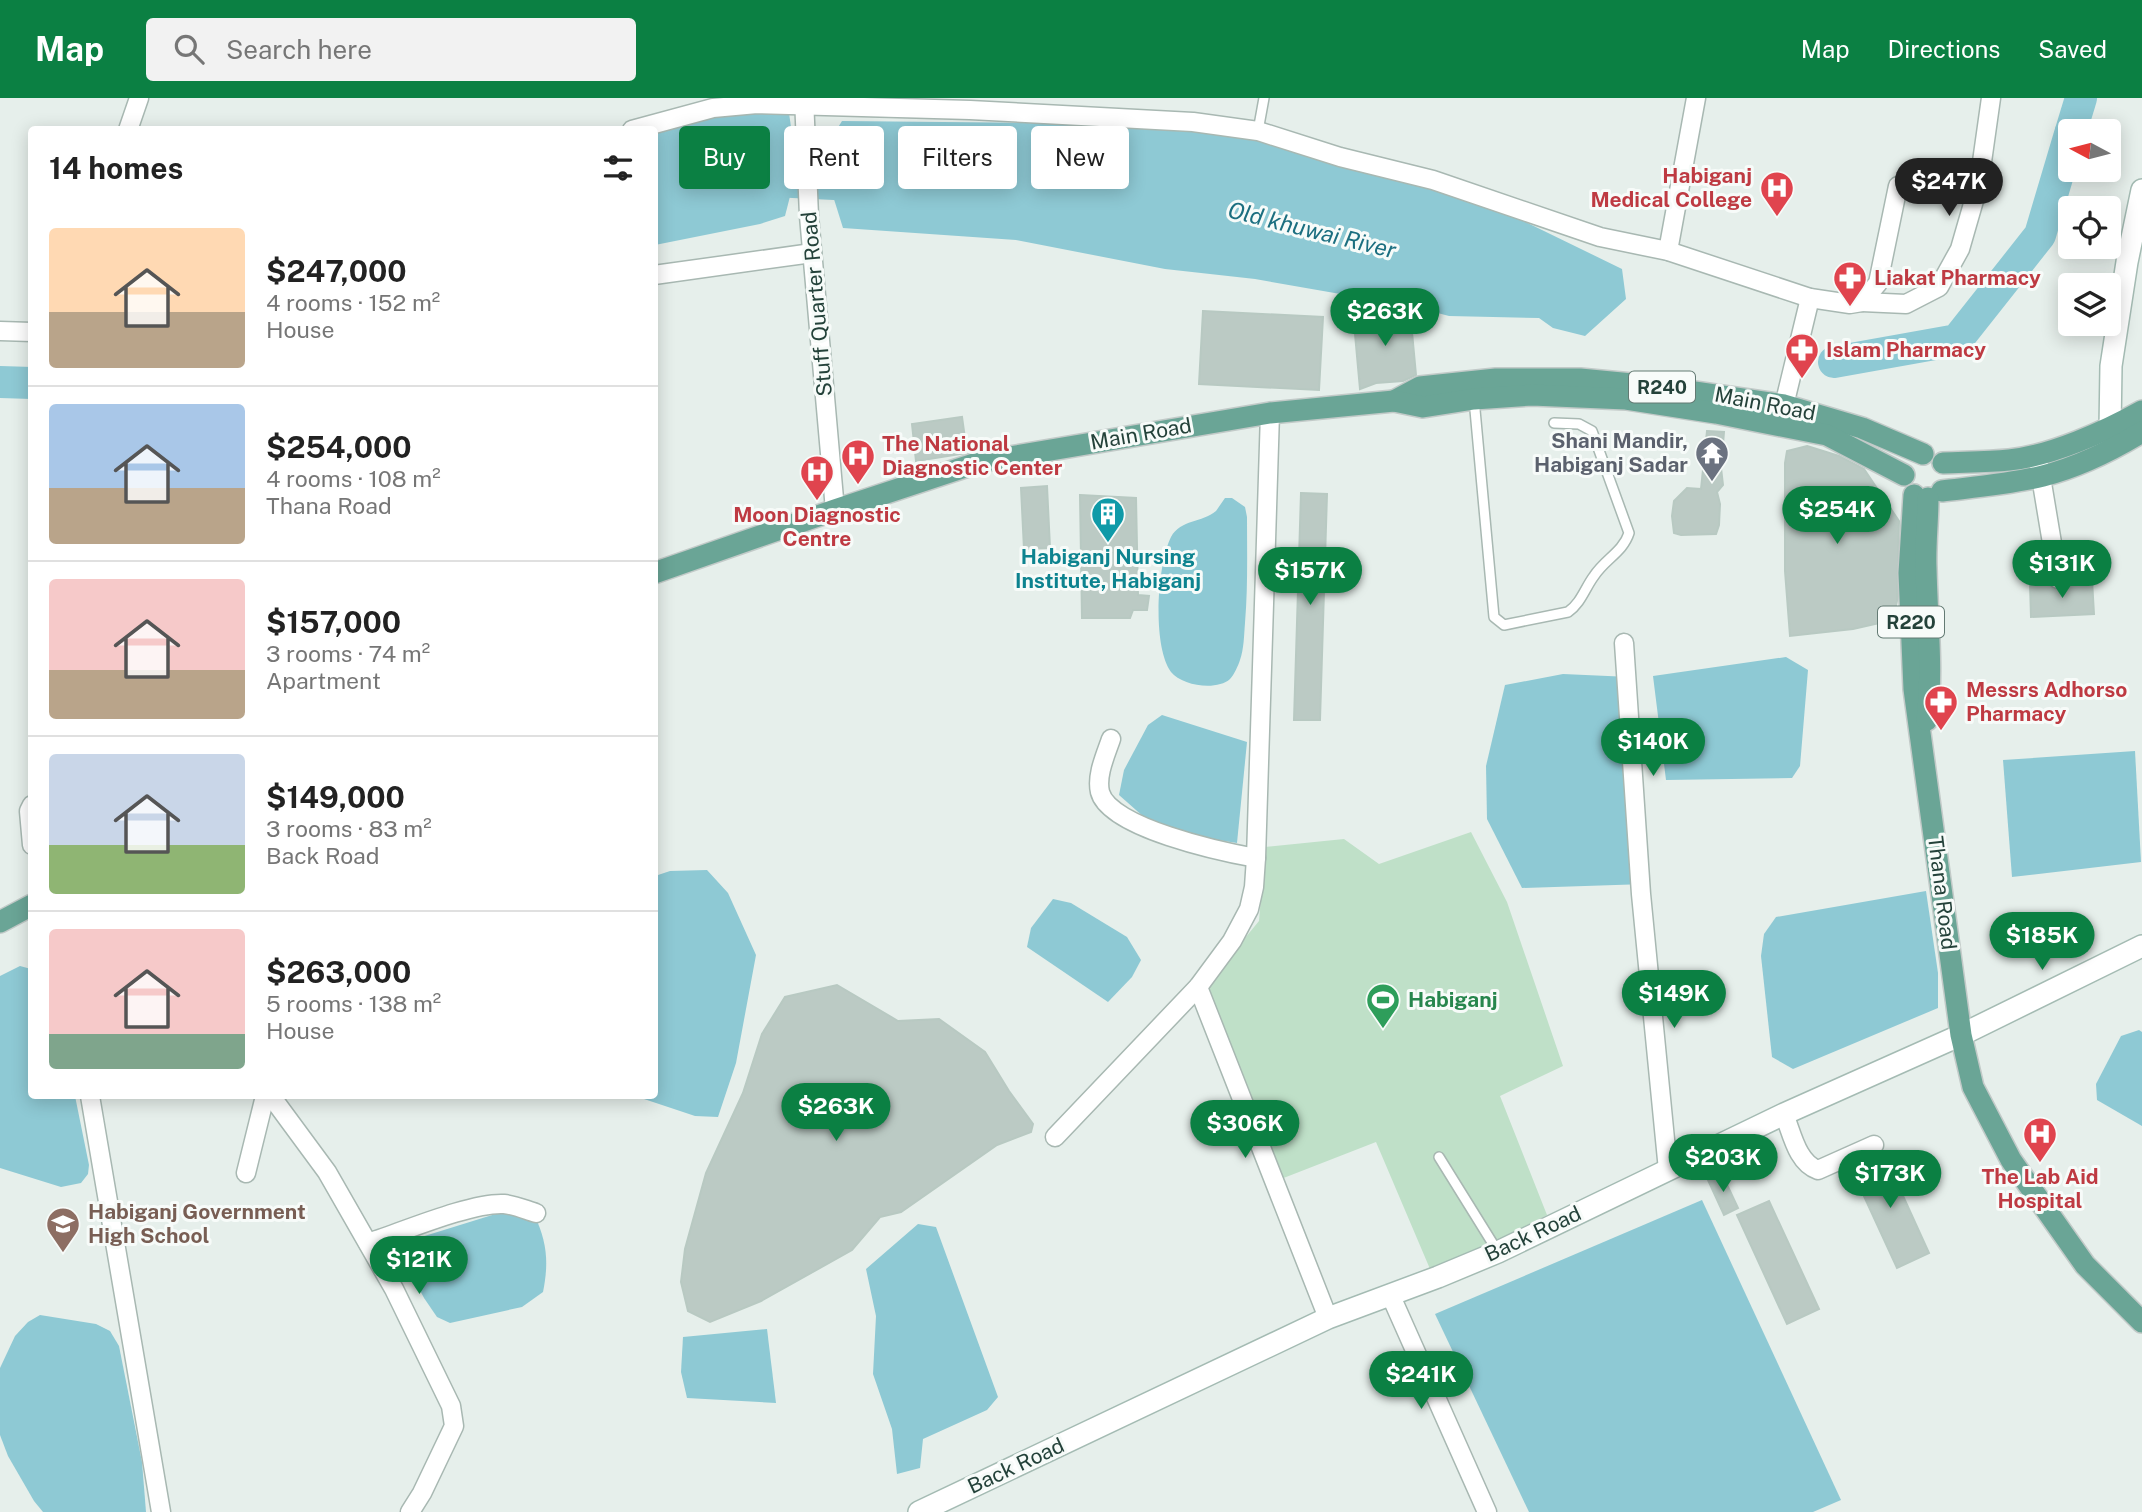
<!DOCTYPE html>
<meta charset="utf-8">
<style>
:root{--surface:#fff;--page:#f2f2f2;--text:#222;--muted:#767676;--line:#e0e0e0;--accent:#0b8043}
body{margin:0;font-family:"Public Sans",sans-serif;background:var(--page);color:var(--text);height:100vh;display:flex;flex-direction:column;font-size:26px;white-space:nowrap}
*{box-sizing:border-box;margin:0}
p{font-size:23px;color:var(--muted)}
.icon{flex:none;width:38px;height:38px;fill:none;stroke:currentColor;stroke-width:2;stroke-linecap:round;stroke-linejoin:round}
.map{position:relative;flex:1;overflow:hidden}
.panel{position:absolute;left:28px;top:28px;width:630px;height:973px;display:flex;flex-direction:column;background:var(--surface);border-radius:7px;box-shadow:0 4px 18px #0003}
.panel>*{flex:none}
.guide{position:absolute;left:679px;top:28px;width:665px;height:63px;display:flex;gap:14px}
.needle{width:46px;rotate:277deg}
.fabs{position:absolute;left:2058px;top:21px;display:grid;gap:14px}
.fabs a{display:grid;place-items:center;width:63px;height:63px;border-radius:7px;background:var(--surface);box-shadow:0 4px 18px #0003;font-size:35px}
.price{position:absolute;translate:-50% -60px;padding:0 16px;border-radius:24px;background:var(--accent);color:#fff;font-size:23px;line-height:46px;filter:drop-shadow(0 2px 4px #0008)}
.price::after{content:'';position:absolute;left:50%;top:42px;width:21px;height:16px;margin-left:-10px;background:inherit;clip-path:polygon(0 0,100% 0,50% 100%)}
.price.active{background:#222;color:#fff}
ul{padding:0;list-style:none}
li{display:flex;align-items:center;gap:21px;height:175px;padding:0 21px}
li+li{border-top:2px solid var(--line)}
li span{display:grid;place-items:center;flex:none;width:196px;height:140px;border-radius:7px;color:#555}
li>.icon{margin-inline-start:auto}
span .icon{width:84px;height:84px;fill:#fffc;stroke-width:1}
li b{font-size:30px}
h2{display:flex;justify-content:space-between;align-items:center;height:84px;padding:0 21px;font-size:30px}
.chip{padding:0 24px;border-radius:7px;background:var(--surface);box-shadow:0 4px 18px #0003;font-size:24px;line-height:63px}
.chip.active{background:var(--accent);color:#fff}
header{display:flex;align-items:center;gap:42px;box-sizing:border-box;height:98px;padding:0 35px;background:var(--accent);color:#fff}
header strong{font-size:33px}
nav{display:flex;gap:38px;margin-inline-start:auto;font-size:24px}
.search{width:490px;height:63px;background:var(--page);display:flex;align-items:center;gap:18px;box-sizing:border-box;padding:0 24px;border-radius:7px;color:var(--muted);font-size:26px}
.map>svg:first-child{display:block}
.green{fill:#bfe0c8}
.water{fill:#8ec9d4}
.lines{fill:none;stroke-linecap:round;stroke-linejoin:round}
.river{stroke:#8ec9d4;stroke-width:32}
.building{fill:#bbcac4;stroke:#b8c9c2;stroke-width:2}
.lane-casing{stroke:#a8b8b2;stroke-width:12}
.street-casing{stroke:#a8b8b2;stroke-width:21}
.secondary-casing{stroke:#a4bbb3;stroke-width:24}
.primary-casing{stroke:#c2cac8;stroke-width:24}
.lane{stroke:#fff;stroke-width:9}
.street{stroke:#fff;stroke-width:18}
.secondary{stroke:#fff;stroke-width:21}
.primary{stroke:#6aa596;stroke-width:21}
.labels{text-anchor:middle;stroke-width:6;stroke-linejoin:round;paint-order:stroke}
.shield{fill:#f7fbf9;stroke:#637a73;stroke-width:2}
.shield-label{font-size:19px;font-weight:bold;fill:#24423a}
.health-label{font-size:21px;font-weight:bold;fill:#be3a42;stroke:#f7fbf9;text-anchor:start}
.street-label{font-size:21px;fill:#24423a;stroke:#f7fbf9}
.worship-label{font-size:21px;font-weight:bold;fill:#5b616d;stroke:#f7fbf9;text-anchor:end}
.culture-label{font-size:21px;font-weight:bold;fill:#0d838f;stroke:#f7fbf9}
.leisure-label{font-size:21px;font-weight:bold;fill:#27864d;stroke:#f7fbf9;text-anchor:start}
.education-label{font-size:21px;font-weight:bold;fill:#785e54;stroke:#f7fbf9;text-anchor:start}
.water-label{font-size:23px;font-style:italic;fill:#1c6f80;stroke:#f7fbf9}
</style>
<header>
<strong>Map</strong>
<div class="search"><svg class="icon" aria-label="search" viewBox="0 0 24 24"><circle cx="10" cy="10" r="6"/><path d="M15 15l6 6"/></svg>Search here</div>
<nav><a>Map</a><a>Directions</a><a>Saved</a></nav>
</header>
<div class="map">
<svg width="2142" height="1414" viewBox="0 0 2142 1414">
<rect width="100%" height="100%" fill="#e6efeb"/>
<!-- green -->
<polygon class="green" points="1471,734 1507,804 1563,968 1500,998 1547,1117 1433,1178 1376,1044 1281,1081 1199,896 1259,823 1265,749 1344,741 1379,766"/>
<!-- water -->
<g class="water">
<polygon points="750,8 789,15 797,71 785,118 760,126 655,147 654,32"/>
<polygon points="842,23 1051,25 1233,33 1499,111 1622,171 1626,201 1585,238 1553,230 1539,220 1449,218 1415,209 1255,181 1165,171 1016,142 843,130 833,98 829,44"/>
<path d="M1225 400H1232L1245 409 1247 419C1247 454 1248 490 1245 525 1244 537 1244 551 1240 562 1238 568 1234 577 1230 581 1217 593 1182 588 1171 574 1152 548 1157 467 1171 439 1181 421 1202 425 1216 413 1219 409 1222 404 1225 400Z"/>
<polygon points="1786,559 1808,572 1800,668 1792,680 1666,682 1653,578"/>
<polygon points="1563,576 1630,579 1646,786 1522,790 1487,721 1486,668 1505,587"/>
<polygon points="1162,617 1247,644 1237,745 1180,736 1145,720 1119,697 1124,672 1148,627"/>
<polygon points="2135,653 2141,764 2012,779 2003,662"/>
<polygon points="707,772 728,795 756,857 736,965 718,1019 695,1018 635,998 654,998 655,778 670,773"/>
<polygon points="1926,793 1938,875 1938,910 1793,971 1772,959 1761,858 1764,836 1776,819"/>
<polygon points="1053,801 1071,805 1127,839 1141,862 1132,879 1108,904 1027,849 1031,830"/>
<polygon points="20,868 31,871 32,998 75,998 89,1067 88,1076 81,1085 61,1089 0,1070 0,878"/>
<polygon points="2139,932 2142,934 2142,1028 2097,1002 2096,986 2121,938"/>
<polygon points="1702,1102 1841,1402 1813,1414 1529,1414 1435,1216"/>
<path d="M512 1111 534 1116C547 1144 549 1164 543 1194L522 1209 450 1225 437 1219 424 1200 403 1160 402 1145Z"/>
<polygon points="918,1126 936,1129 998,1299 987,1312 923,1341 920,1370 897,1376 892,1331 873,1276 876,1218 866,1171"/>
<polygon points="40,1217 96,1226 110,1233 119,1248 142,1364 146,1414 43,1414 34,1403 8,1358 0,1337 0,1270 15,1238 28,1224"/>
<polygon points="767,1231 776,1305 687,1300 681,1274 683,1239"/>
</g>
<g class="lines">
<!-- river -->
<g class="river">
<polyline points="2071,33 2081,0"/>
<polyline points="752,82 875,88"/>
<polyline points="1834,264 1957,242 2040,137 2070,36"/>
<polyline points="0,284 32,285"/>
</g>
</g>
<!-- building -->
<g class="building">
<polygon points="1387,212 1400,215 1410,213 1416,277 1403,283 1376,285 1360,291 1355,236 1360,225 1358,216 1373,214 1382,218"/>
<polygon points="1203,213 1323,219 1319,292 1199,286"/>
<polygon points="962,319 967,355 916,363 912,326"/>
<polygon points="1707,333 1724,334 1721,370 1723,387 1717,394 1720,406 1719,427 1716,436 1681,437 1674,435 1672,418 1674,403 1687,390 1701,391"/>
<polygon points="1807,348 1839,358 1864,371 1899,423 1897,503 1893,522 1853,531 1790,538 1785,473 1785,365 1787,353"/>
<polygon points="1047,388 1050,450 1024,451 1021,390"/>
<polygon points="1301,395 1327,396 1320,622 1294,622"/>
<polygon points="1080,397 1136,400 1138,497 1149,498 1147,512 1133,512 1130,520 1082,520"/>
<polygon points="2092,482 2094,516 2031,519 2030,486 2048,485 2053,491 2059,492 2066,489 2069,484"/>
<polygon points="837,887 898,923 939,921 985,954 1009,993 1033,1026 1031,1034 997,1047 901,1114 880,1119 852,1152 761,1203 710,1224 688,1213 681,1184 685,1151 706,1075 743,995 762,936 785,899"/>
<polygon points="1883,1054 1929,1155 1897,1170 1851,1070"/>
<polygon points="1722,1076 1738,1110 1724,1117 1708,1082"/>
<polygon points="1769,1103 1819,1211 1787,1226 1737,1117"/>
</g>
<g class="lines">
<!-- lane casing -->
<g class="lane-casing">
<g id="lane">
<polyline points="1258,33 1264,0"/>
<path d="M1474 301 1494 519 1504 527 1568 514C1581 505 1585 490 1594 478 1605 461 1623 454 1629 435L1592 333 1579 326 1554 325"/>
<polyline points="1439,1059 1498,1154"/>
</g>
</g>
<!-- street casing -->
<g class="street-casing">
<g id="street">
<polyline points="804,0 809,118 835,412"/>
<polyline points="128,32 139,0"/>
<polyline points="632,32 713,10 757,6 970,12 1193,24 1258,33 1340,59 1433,82 1600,139 1668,153 1810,200 1850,206 1862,204 1878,185 1898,88"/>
<polyline points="1668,153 1696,0"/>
<polyline points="654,177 812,155"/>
<polyline points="1862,204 1906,206 1939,189 1960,151 1979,85 1991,0"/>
<polyline points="0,233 32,234"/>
<polyline points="1781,320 1810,200"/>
<polyline points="2039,367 2058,481"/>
<polyline points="1624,545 1641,796 1668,1072"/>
<path d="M1111 641C1106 656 1096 677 1100 694 1109 730 1223 754 1256 760"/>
<polyline points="32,707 29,713 32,747"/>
<polyline points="1198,889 1328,1220"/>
<polyline points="90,998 161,1414"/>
<polyline points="271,998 327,1074 394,1191 451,1308 454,1328 422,1395 410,1414"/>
<path d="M1784 1016C1792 1035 1797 1065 1818 1072L1874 1047"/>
<polyline points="1055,1039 1198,889 1232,843 1249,811 1254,789 1256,760 1270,315"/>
<polyline points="246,1075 265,998"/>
<path d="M368 1145C402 1134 472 1104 504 1106 515 1107 526 1112 536 1115"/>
<polyline points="1390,1196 1487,1414"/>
</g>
</g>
<!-- secondary casing -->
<g class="secondary-casing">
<g id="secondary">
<polyline points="2110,331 2111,268 2127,164 2142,92"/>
<polyline points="919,1414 1328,1220 1438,1179 1498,1154 1784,1016 1961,937 2142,848"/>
</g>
</g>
<!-- primary casing -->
<g class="primary-casing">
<g id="primary">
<polyline points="1394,303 1420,289 1496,281 1580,281 1653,288 1784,307 1862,330 1923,356"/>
<path d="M1943 365C1965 364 1987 364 2009 362 2051 358 2106 333 2142 313"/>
<path d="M1942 393C1975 389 2011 386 2043 378 2078 369 2111 353 2142 334"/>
<polyline points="1914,397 1909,475 1914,591 1961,937 1973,989 2011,1062 2085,1167 2142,1224"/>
<polyline points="654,475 835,412 980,364 1270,315 1394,303 1423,309 1474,301 1532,297 1626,301 1716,315 1827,337 1904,377"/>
<path d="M1927 622C1933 571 1927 521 1926 470 1925 447 1928 423 1928 400"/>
<polyline points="0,824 32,807"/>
</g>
</g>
<!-- lane -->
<use href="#lane" class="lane"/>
<!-- street -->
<use href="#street" class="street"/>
<!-- secondary -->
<use href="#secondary" class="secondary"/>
<!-- primary -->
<use href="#primary" class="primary"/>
</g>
<!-- icons -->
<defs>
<g id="hospital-pin" transform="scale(1.75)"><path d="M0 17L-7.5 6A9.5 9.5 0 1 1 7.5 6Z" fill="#e0444e" stroke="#f7fbf9"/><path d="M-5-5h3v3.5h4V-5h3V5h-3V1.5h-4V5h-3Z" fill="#fff"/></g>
<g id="pharmacy-pin" transform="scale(1.75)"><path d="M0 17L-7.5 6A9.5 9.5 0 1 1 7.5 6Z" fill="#e0444e" stroke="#f7fbf9"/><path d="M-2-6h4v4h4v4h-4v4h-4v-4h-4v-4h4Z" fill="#fff"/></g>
<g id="temple-pin" transform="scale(1.75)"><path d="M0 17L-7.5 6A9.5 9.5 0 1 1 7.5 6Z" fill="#6b7280" stroke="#f7fbf9"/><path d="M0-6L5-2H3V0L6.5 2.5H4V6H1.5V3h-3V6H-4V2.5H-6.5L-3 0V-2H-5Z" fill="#fff"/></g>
<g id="building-pin" transform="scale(1.75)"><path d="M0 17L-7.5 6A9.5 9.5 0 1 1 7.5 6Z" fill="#0f9aa8" stroke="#f7fbf9"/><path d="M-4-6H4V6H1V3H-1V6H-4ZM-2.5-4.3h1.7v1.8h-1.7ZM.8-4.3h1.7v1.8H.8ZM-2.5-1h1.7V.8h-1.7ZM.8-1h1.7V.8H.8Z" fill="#fff"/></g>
<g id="stadium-pin" transform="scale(1.75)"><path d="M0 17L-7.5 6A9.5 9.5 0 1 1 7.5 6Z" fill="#2e9e5b" stroke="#f7fbf9"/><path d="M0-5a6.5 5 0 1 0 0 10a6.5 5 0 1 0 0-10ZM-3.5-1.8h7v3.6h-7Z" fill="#fff"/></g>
<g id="school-pin" transform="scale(1.75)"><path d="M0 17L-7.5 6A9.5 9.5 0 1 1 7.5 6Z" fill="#8d6e63" stroke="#f7fbf9"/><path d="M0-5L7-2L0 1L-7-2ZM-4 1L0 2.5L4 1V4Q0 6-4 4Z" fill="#fff"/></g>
</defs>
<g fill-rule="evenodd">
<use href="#hospital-pin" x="1777" y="90"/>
<use href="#pharmacy-pin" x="1850" y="180"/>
<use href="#pharmacy-pin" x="1802" y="252"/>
<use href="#temple-pin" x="1712" y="355"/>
<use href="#hospital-pin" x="858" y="358"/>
<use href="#hospital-pin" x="817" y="374"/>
<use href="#building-pin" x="1108" y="416"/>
<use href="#pharmacy-pin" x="1941" y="604"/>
<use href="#stadium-pin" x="1383" y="902"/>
<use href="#hospital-pin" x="2040" y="1036"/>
<use href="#school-pin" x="63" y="1126"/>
</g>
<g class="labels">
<!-- shield labels -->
<g class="shield">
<rect x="1629" y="273.5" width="66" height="31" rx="5"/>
<rect x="1878" y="508.5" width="66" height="31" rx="5"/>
</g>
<g class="shield-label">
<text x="1662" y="296">R240</text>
<text x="1911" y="531">R220</text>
</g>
<!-- health labels -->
<g class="health-label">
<text x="1752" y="85" text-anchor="end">Habiganj<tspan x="1752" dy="24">Medical College</tspan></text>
<text x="1874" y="187">Liakat Pharmacy</text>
<text x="1826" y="259">Islam Pharmacy</text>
<text x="882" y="353">The National<tspan x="882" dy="24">Diagnostic Center</tspan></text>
<text x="817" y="424" text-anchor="middle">Moon Diagnostic<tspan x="817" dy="24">Centre</tspan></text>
<text x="1966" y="599">Messrs Adhorso<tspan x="1966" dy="24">Pharmacy</tspan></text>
<text x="2040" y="1086" text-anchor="middle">The Lab Aid<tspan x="2040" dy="24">Hospital</tspan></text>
</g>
<!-- street labels -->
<g class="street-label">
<text transform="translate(817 206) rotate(-95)" y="7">Stuff Quarter Road</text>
<text transform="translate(1765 306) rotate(11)" y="7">Main Road</text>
<text transform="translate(1141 336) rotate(-10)" y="7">Main Road</text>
<text transform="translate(1942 795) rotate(83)" y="7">Thana Road</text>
<text transform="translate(1533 1136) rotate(-25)" y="7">Back Road</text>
<text transform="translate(1016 1368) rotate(-25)" y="7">Back Road</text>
</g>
<!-- worship labels -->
<g class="worship-label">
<text x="1688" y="350">Shani Mandir,<tspan x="1688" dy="24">Habiganj Sadar</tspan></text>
</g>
<!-- culture labels -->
<g class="culture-label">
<text x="1108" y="466">Habiganj Nursing<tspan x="1108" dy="24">Institute, Habiganj</tspan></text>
</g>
<!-- leisure labels -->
<g class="leisure-label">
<text x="1408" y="909">Habiganj</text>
</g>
<!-- education labels -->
<g class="education-label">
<text x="88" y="1121">Habiganj Government<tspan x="88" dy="24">High School</tspan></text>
</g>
<!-- water labels -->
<g class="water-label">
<text transform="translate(1312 132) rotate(14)" y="8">Old khuwai River</text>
</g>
</g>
</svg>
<div class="fabs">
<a><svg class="needle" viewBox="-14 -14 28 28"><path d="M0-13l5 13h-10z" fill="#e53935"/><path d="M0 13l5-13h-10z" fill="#767676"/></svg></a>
<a><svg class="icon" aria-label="locate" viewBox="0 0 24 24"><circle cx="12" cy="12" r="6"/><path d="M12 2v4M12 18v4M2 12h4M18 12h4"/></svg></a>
<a><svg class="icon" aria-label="layers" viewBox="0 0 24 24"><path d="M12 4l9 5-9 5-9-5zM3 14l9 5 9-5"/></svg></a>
</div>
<b class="price active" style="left:1949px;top:120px">$247K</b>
<b class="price" style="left:1385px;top:250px">$263K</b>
<b class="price" style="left:1837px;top:448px">$254K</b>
<b class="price" style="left:2062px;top:502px">$131K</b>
<b class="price" style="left:1310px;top:509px">$157K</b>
<b class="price" style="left:1653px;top:680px">$140K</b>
<b class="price" style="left:2042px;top:874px">$185K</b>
<b class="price" style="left:1674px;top:932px">$149K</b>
<b class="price" style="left:836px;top:1045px">$263K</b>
<b class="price" style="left:1245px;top:1062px">$306K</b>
<b class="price" style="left:1723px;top:1096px">$203K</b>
<b class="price" style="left:1890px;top:1112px">$173K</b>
<b class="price" style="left:419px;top:1198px">$121K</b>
<b class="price" style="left:1421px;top:1313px">$241K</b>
<div class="guide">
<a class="chip active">Buy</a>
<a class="chip">Rent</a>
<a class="chip">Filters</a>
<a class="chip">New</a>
</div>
<section class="panel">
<h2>14 homes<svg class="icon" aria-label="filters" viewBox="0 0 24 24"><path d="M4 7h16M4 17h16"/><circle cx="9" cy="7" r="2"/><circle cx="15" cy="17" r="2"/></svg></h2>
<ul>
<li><span style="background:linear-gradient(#ffd9b3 60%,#b9a48a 0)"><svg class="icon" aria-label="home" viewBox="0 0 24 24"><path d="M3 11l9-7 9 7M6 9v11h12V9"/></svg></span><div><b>$247,000</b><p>4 rooms · 152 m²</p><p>House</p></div></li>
<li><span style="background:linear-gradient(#a9c7e8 60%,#b9a48a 0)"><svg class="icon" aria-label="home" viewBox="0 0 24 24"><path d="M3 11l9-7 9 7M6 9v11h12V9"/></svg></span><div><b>$254,000</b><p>4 rooms · 108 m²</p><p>Thana Road</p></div></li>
<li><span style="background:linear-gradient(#f6c9c9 65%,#b9a48a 0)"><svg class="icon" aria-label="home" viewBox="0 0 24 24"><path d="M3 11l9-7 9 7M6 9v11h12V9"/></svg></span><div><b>$157,000</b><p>3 rooms · 74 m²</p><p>Apartment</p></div></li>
<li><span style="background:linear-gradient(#c9d6e8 65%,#8fb573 0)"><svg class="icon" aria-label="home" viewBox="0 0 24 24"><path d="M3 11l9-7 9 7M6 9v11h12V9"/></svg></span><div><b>$149,000</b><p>3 rooms · 83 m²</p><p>Back Road</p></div></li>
<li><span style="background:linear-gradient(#f6c9c9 75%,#7fa58c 0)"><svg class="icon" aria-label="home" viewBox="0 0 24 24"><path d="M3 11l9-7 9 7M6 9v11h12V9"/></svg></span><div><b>$263,000</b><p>5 rooms · 138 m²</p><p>House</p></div></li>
</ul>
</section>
</div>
